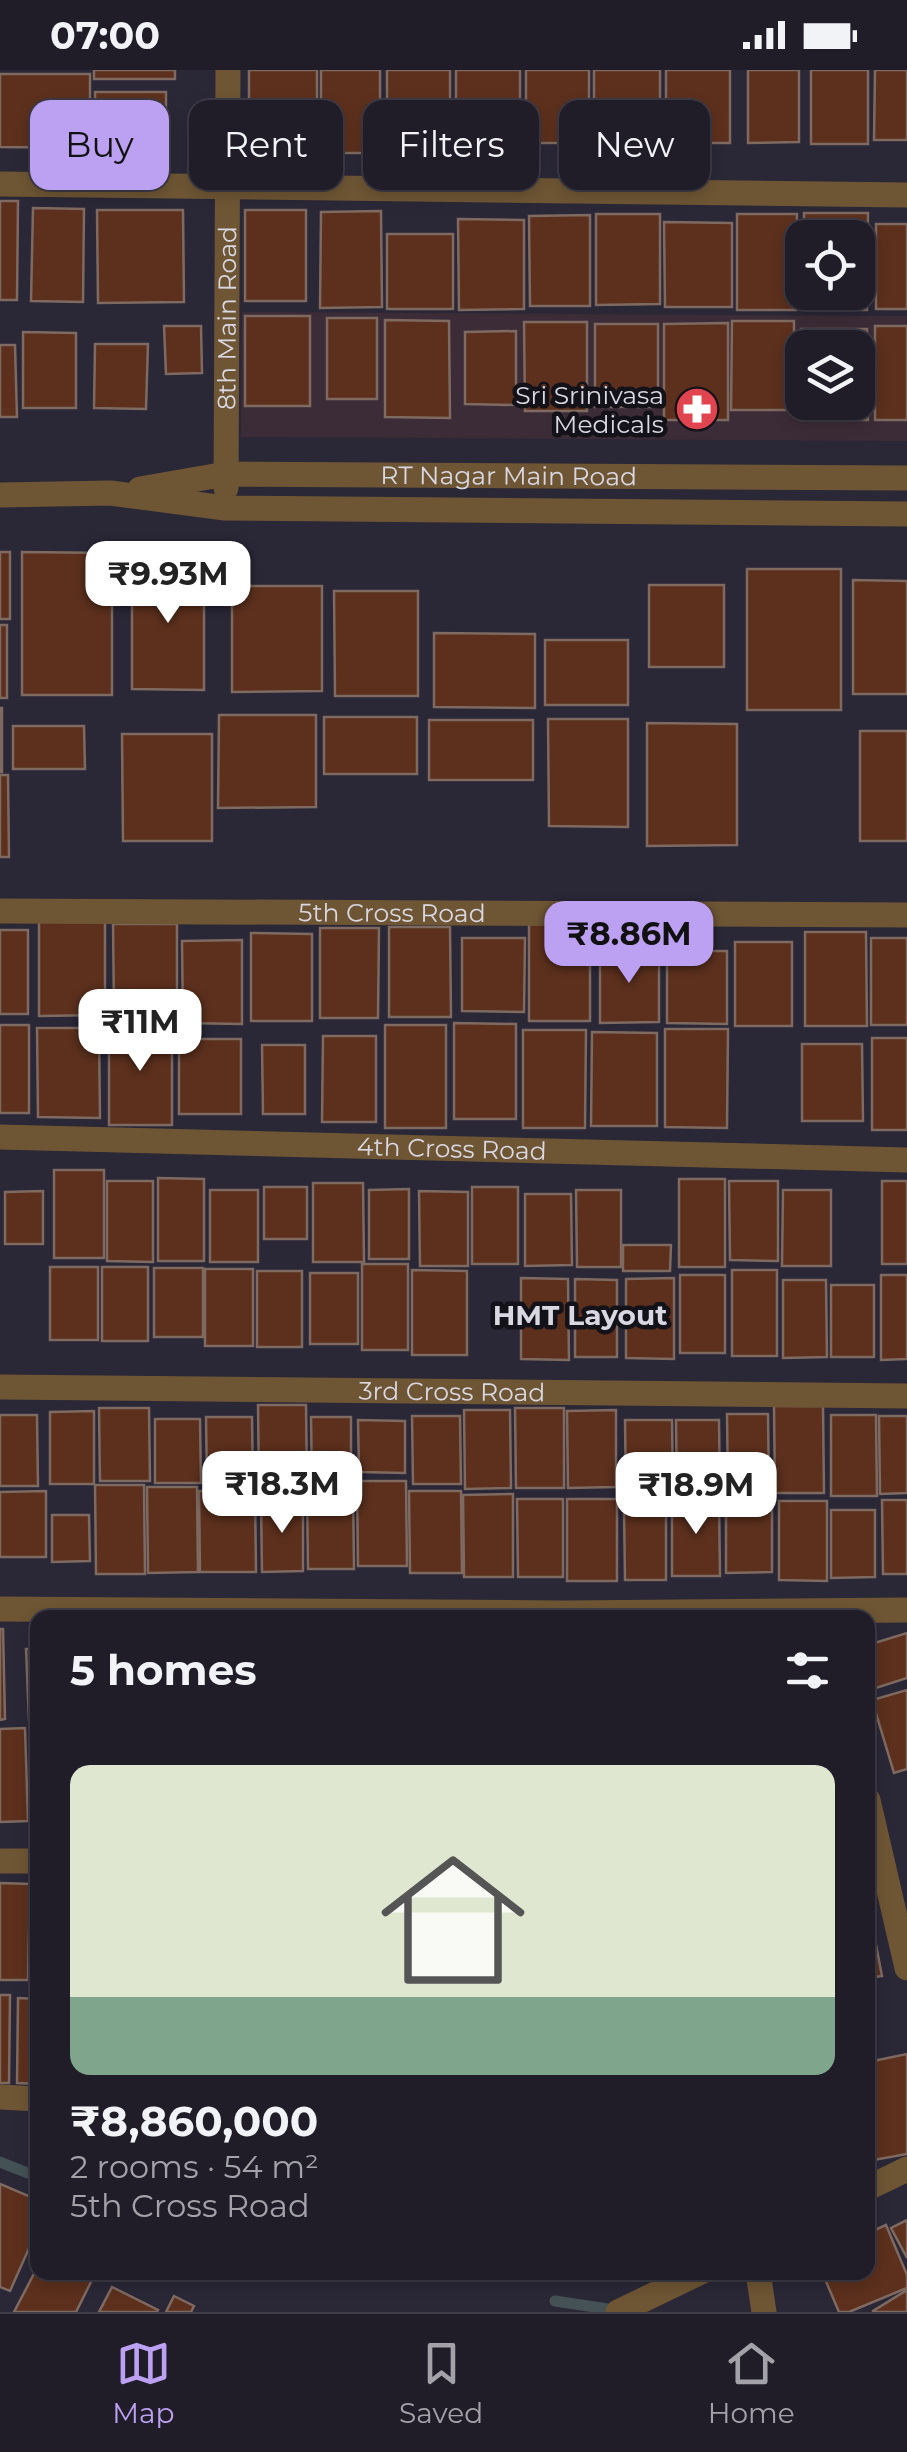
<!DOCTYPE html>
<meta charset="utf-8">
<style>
:root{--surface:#201d29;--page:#282631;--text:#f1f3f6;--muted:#a2a2a8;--line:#3d3b46;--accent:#bca0f2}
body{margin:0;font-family:Montserrat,sans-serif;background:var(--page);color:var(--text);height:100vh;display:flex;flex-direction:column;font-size:38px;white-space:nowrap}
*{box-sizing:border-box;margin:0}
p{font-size:32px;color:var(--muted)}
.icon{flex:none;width:55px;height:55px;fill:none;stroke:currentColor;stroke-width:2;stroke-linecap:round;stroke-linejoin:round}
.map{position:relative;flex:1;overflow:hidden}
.panel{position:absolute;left:30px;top:1540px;width:845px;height:670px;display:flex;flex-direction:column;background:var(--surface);border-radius:20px;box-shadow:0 5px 15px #0003,0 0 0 2px var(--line)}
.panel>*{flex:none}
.banner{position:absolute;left:30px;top:30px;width:848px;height:90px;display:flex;gap:20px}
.controls{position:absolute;left:785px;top:150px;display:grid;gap:20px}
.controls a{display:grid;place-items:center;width:90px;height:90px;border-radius:20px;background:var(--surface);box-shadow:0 5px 15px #0003,0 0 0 2px var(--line);font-size:50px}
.price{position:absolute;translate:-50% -85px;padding:0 22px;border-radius:20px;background:#fff;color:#222;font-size:32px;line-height:65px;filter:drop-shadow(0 2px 5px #0008)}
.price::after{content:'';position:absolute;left:50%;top:60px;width:30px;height:22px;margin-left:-15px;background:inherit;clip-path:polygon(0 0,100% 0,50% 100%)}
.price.current{background:var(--accent);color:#111}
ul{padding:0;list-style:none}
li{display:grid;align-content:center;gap:20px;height:530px;padding:0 40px}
li span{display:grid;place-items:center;height:310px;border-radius:20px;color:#555}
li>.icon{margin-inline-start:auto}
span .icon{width:180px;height:180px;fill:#fffc;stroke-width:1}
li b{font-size:42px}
h2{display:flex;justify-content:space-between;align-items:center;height:120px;padding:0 40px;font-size:42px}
.tag{padding:0 35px;border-radius:20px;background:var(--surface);box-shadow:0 5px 15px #0003,0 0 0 2px var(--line);font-size:35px;line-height:90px}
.tag.current{background:var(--accent);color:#111}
.status{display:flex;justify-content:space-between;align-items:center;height:70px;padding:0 50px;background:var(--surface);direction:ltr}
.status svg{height:28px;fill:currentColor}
.tabs{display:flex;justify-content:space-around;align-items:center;height:140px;border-top:2px solid var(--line);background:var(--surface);font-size:28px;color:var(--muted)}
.tabs a{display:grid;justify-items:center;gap:5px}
.tabs .current{color:var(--accent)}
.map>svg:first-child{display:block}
.commercial{fill:#3c2c37;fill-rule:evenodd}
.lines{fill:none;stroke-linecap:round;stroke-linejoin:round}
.stream{stroke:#445256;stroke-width:11}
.building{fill:#5c301d;stroke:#7e6a61;stroke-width:2.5;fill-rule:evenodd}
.minor{stroke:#6e5634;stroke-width:25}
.labels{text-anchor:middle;stroke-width:9;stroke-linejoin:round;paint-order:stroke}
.street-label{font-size:25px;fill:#d9d7e2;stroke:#131219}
.poi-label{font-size:25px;fill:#d9d7e2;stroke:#131219;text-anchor:end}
.neighbourhood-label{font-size:28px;font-weight:bold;fill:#d9d7e2;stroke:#131219}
</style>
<div class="status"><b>07:00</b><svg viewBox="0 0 49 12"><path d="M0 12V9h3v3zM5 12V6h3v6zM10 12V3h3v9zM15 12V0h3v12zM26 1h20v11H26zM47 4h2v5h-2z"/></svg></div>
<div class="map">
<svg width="907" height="2242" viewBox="0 0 907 2242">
<rect width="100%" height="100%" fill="#2a2737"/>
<!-- commercial -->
<path class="commercial" d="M242 242 907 246V371L241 367ZM802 278H858V332H802Z"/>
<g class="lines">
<!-- stream -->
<g class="stream">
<polyline points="0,2092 38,2107"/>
<polyline points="555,2231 621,2241"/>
</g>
</g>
<!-- building -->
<g class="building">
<rect x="94" y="0" width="81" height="9"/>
<rect x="249" y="0" width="68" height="68"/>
<rect x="321" y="0" width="59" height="83"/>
<rect x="387" y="0" width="63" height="77"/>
<rect x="456" y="0" width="64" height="79"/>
<rect x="526" y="0" width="63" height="73"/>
<rect x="594" y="0" width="66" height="73"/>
<rect x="666" y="0" width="64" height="73"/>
<polygon points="748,0 799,0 799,72 748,73"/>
<rect x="811" y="0" width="57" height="74"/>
<polygon points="875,0 907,0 907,70 874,70"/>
<polygon points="0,4 90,4 90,78 0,77"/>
<rect x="95" y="22" width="71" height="52"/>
<polygon points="0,131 18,131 17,230 0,230"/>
<polygon points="33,138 84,139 83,232 31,231"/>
<polygon points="97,140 183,140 184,232 98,233"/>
<rect x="245" y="140" width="61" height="91"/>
<polygon points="381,141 382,237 320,238 321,142"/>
<polygon points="804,143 868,143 867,240 804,240 804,222 858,222 858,168 804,168"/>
<polygon points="596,144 660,144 660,234 596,235"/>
<polygon points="737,144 797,144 796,240 737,240"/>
<polygon points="590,145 590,236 530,236 529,146"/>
<polygon points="458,149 524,150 524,239 459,240"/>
<polygon points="664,152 732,153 732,237 665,237"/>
<rect x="876" y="154" width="31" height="85"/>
<rect x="387" y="164" width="66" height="75"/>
<rect x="245" y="246" width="65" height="90"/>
<rect x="327" y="248" width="50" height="81"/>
<polygon points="385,250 449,251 450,348 385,347"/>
<polygon points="732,251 794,251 794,340 731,340"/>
<polygon points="524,252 587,252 587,341 525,341"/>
<polygon points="728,253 728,350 664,350 664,254"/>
<rect x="595" y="254" width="63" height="83"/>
<polygon points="164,256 201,256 202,303 166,304"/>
<rect x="875" y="256" width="32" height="94"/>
<path d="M801 259H867L868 350H801ZM802 278H858V332H802Z"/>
<polygon points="516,261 516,335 465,334 465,262"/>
<polygon points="23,262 76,263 76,338 23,338"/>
<polygon points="95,274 148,274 146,339 94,338"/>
<polygon points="0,275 15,275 17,347 0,347"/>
<rect x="0" y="482" width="10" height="67"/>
<polygon points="22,482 112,483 112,625 22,625"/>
<polygon points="132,492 204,492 204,620 132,619"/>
<rect x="747" y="499" width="94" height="141"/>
<polygon points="853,510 907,511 907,624 853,624"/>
<rect x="649" y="515" width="75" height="82"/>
<polygon points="232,516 322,516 322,621 232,622"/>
<polygon points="334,521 418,521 418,626 335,626"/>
<rect x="0" y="555" width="7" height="73"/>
<polygon points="434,563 535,564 535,638 434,637"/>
<rect x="545" y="570" width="83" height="65"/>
<rect x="0" y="638" width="2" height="64"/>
<polygon points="219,645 316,645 316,737 218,738"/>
<rect x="324" y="647" width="93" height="57"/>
<polygon points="548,649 628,649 628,757 549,756"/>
<rect x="429" y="650" width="104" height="60"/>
<polygon points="647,653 737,654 737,775 647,776"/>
<polygon points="13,656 84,656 85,699 13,699"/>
<rect x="860" y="661" width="47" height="110"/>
<polygon points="122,664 212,664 212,771 123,771"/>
<polygon points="0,705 8,705 9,787 0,787"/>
<polygon points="39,851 105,851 105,945 39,946"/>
<polygon points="113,854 177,854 177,943 114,942"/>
<rect x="529" y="854" width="61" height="97"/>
<polygon points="389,857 450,857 451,947 389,947"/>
<polygon points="320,858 379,858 378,948 320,948"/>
<rect x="0" y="860" width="28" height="84"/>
<polygon points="805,862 866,862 867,956 805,956"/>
<polygon points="251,863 312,864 312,951 251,951"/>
<polygon points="462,868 525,868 524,942 462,941"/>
<rect x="871" y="868" width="36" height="87"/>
<polygon points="242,870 242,954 183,953 182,871"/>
<rect x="735" y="872" width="57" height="84"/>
<polygon points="600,879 659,879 659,952 600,953"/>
<polygon points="667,881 727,881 727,954 667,953"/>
<rect x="109" y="953" width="63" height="102"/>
<polygon points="454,953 516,954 516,1049 454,1049"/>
<rect x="0" y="955" width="29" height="88"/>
<rect x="385" y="955" width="61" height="103"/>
<polygon points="37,958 99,958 100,1048 38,1047"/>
<polygon points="665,959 728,959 727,1058 665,1057"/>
<polygon points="523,960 586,960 585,1058 523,1058"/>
<polygon points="592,962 657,963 657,1056 591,1056"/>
<polygon points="323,966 376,966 376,1052 322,1052"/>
<rect x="872" y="968" width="35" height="92"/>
<rect x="179" y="969" width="62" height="75"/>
<polygon points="802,974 862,974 863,1051 802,1051"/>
<polygon points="262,975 305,975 305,1044 263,1044"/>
<rect x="54" y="1100" width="50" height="88"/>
<polygon points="158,1108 204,1109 204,1191 158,1191"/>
<rect x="679" y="1109" width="46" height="88"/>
<polygon points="107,1111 153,1111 153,1192 107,1191"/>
<polygon points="729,1111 778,1111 778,1191 730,1190"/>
<rect x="882" y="1111" width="25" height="83"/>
<polygon points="313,1113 363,1113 364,1192 313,1192"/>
<rect x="264" y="1117" width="43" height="52"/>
<rect x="472" y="1117" width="46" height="77"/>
<polygon points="409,1119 409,1189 369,1189 369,1120"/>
<rect x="210" y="1120" width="48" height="72"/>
<polygon points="576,1120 621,1120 621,1197 577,1197"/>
<polygon points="783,1120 831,1120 831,1196 782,1196"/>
<polygon points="43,1121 43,1174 5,1174 5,1122"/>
<polygon points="419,1121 468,1122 468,1196 420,1196"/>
<polygon points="525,1124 571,1124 572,1195 525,1196"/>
<polygon points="623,1175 671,1175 670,1201 623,1201"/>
<rect x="362" y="1194" width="46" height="86"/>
<rect x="50" y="1197" width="48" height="73"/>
<rect x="102" y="1197" width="46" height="74"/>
<rect x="154" y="1198" width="49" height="69"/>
<rect x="205" y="1199" width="48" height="77"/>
<polygon points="412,1200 467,1201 467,1285 412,1285"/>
<rect x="732" y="1200" width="45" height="86"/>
<rect x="257" y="1201" width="45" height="76"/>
<rect x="310" y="1203" width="48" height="71"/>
<rect x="680" y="1205" width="45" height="78"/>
<polygon points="881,1205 907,1205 907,1289 881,1290"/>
<polygon points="521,1208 568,1209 569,1290 521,1289"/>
<polygon points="674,1208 674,1289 626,1288 626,1209"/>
<polygon points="575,1209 617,1210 617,1287 575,1287"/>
<polygon points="783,1210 826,1210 827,1287 783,1288"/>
<rect x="831" y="1215" width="43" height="72"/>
<polygon points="258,1335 306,1335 307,1418 259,1418"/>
<polygon points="774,1336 823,1336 824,1423 775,1423"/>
<polygon points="99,1338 149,1338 150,1411 100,1411"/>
<polygon points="515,1338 564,1338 564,1418 516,1418"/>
<polygon points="464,1340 510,1340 511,1418 465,1419"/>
<polygon points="616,1340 616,1417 568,1418 567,1341"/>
<polygon points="94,1341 94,1414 50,1414 50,1342"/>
<polygon points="727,1344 768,1344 769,1422 728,1423"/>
<polygon points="0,1345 37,1345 38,1416 0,1416"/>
<polygon points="831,1345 876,1345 877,1426 831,1426"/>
<polygon points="412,1346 460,1346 461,1414 413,1414"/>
<polygon points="879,1346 907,1346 907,1423 880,1424"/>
<polygon points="206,1347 252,1347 253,1417 207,1417"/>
<polygon points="311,1347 351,1347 351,1411 312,1412"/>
<polygon points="155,1349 200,1349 201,1413 155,1413"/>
<polygon points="358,1350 405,1351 405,1403 359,1402"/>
<polygon points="625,1350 672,1350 673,1425 626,1426"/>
<polygon points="676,1350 719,1350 720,1424 677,1424"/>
<polygon points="357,1411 406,1411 407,1496 358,1496"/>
<polygon points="95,1415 144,1415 145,1504 96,1504"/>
<polygon points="307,1416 353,1416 354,1499 308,1499"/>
<polygon points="147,1417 197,1417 198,1502 148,1503"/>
<polygon points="46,1421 46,1487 0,1487 0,1422"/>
<polygon points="199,1421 255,1421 256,1502 200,1502"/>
<polygon points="409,1421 461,1421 462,1503 410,1503"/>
<polygon points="513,1424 513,1507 464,1507 463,1425"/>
<polygon points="672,1427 719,1427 720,1506 672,1506"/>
<polygon points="517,1429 563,1429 563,1507 518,1507"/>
<rect x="567" y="1429" width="50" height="82"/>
<polygon points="726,1429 772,1429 772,1502 726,1503"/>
<polygon points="882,1430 907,1430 907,1504 883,1504"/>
<polygon points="261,1431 303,1431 303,1501 262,1502"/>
<polygon points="779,1431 827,1431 827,1511 779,1510"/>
<polygon points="624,1440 666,1440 666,1510 625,1510"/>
<polygon points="831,1440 875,1440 875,1507 831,1508"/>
<polygon points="52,1445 89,1445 90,1491 52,1492"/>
<polygon points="0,1559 3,1559 5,1649 0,1650"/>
<polygon points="907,1563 907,1608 876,1618 868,1589 868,1575"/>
<polygon points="26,1579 38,1579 38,1650 29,1650"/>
<polygon points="907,1620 907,1699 894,1703 872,1630"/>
<polygon points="25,1658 28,1751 0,1752 0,1659"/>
<polygon points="0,1813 30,1814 28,1910 0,1910"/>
<polygon points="868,1833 882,1906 868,1908"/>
<polygon points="0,1925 10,1925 9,2013 0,2013"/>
<polygon points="18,1928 38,1929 38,2014 17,2013"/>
<polygon points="907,1984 907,2084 868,2091 868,1992"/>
<polygon points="0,2114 38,2130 38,2158 10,2221 0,2217"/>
<polygon points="907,2150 907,2188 891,2158"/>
<polygon points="886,2155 907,2205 907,2218 849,2242 839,2242 822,2202 868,2202 868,2163"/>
<polygon points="38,2196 38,2202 77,2202 92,2210 76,2242 14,2242"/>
<polygon points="378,2202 483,2202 483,2207 378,2206"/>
<polygon points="112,2217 158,2240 157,2242 99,2242"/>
<polygon points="907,2220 907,2242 873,2242 873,2241"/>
<polygon points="174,2226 194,2236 191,2242 166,2242"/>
</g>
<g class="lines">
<!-- minor -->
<g class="minor">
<polyline points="0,114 907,125"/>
<path id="s1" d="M226 418 228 0"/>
<path id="s2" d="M140 419 226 404 907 408"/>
<polyline points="0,425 110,423 225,438 907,444"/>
<path id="s3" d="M0 841 907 845"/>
<path id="s4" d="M0 1067 907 1090"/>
<path id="s5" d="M0 1317 907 1326"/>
<polyline points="0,1539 564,1543 907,1540"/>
<polyline points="868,1730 907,1898"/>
<polyline points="0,1791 38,1791"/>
<polyline points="0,2027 38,2029"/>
<polyline points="868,2118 907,2099"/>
<polyline points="758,2202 764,2242"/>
<polyline points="618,2242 701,2202"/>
</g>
</g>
<!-- icons -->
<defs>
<g id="pharmacy-disc" transform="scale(2.25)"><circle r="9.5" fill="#e0444e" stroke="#131219"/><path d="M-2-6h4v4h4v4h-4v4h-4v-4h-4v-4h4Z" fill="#fff"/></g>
</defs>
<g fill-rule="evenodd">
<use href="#pharmacy-disc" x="697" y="339"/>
</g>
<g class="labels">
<!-- street labels -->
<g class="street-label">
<text dy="9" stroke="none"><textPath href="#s1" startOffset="170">8th Main Road</textPath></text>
<text dy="9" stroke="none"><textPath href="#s2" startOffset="370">RT Nagar Main Road</textPath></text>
<text dy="9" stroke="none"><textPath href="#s3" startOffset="392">5th Cross Road</textPath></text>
<text dy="9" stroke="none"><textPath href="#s4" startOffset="452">4th Cross Road</textPath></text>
<text dy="9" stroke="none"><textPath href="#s5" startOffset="452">3rd Cross Road</textPath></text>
</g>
<!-- poi labels -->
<g class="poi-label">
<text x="664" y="334">Sri Srinivasa<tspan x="664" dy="29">Medicals</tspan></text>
</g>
<!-- neighbourhood labels -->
<g class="neighbourhood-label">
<text x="580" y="1255">HMT Layout</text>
</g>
</g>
</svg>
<div class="controls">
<a><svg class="icon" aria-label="locate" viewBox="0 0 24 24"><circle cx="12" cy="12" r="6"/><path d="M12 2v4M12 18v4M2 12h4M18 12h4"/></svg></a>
<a><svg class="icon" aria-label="layers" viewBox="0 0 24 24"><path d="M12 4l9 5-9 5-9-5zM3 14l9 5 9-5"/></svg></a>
</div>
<b class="price" style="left:168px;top:556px">₹9.93M</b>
<b class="price current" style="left:629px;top:916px">₹8.86M</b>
<b class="price" style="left:140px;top:1004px">₹11M</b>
<b class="price" style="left:282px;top:1466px">₹18.3M</b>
<b class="price" style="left:696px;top:1467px">₹18.9M</b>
<div class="banner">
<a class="tag current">Buy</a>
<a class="tag">Rent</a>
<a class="tag">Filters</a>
<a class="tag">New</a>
</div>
<section class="panel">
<h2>5 homes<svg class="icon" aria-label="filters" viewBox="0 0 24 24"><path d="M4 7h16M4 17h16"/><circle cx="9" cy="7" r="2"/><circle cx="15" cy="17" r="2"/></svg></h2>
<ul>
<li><span style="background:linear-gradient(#dfe7d0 75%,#7fa58c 0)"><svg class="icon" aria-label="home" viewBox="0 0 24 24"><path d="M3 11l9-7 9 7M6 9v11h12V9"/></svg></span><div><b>₹8,860,000</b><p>2 rooms · 54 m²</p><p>5th Cross Road</p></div></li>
</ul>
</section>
</div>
<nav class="tabs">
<a class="current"><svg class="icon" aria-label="map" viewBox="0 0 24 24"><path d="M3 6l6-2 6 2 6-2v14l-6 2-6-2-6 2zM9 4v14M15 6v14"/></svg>Map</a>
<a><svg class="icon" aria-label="saved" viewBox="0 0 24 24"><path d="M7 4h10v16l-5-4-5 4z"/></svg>Saved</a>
<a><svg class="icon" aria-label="home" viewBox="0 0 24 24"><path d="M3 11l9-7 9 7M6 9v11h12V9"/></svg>Home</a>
</nav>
